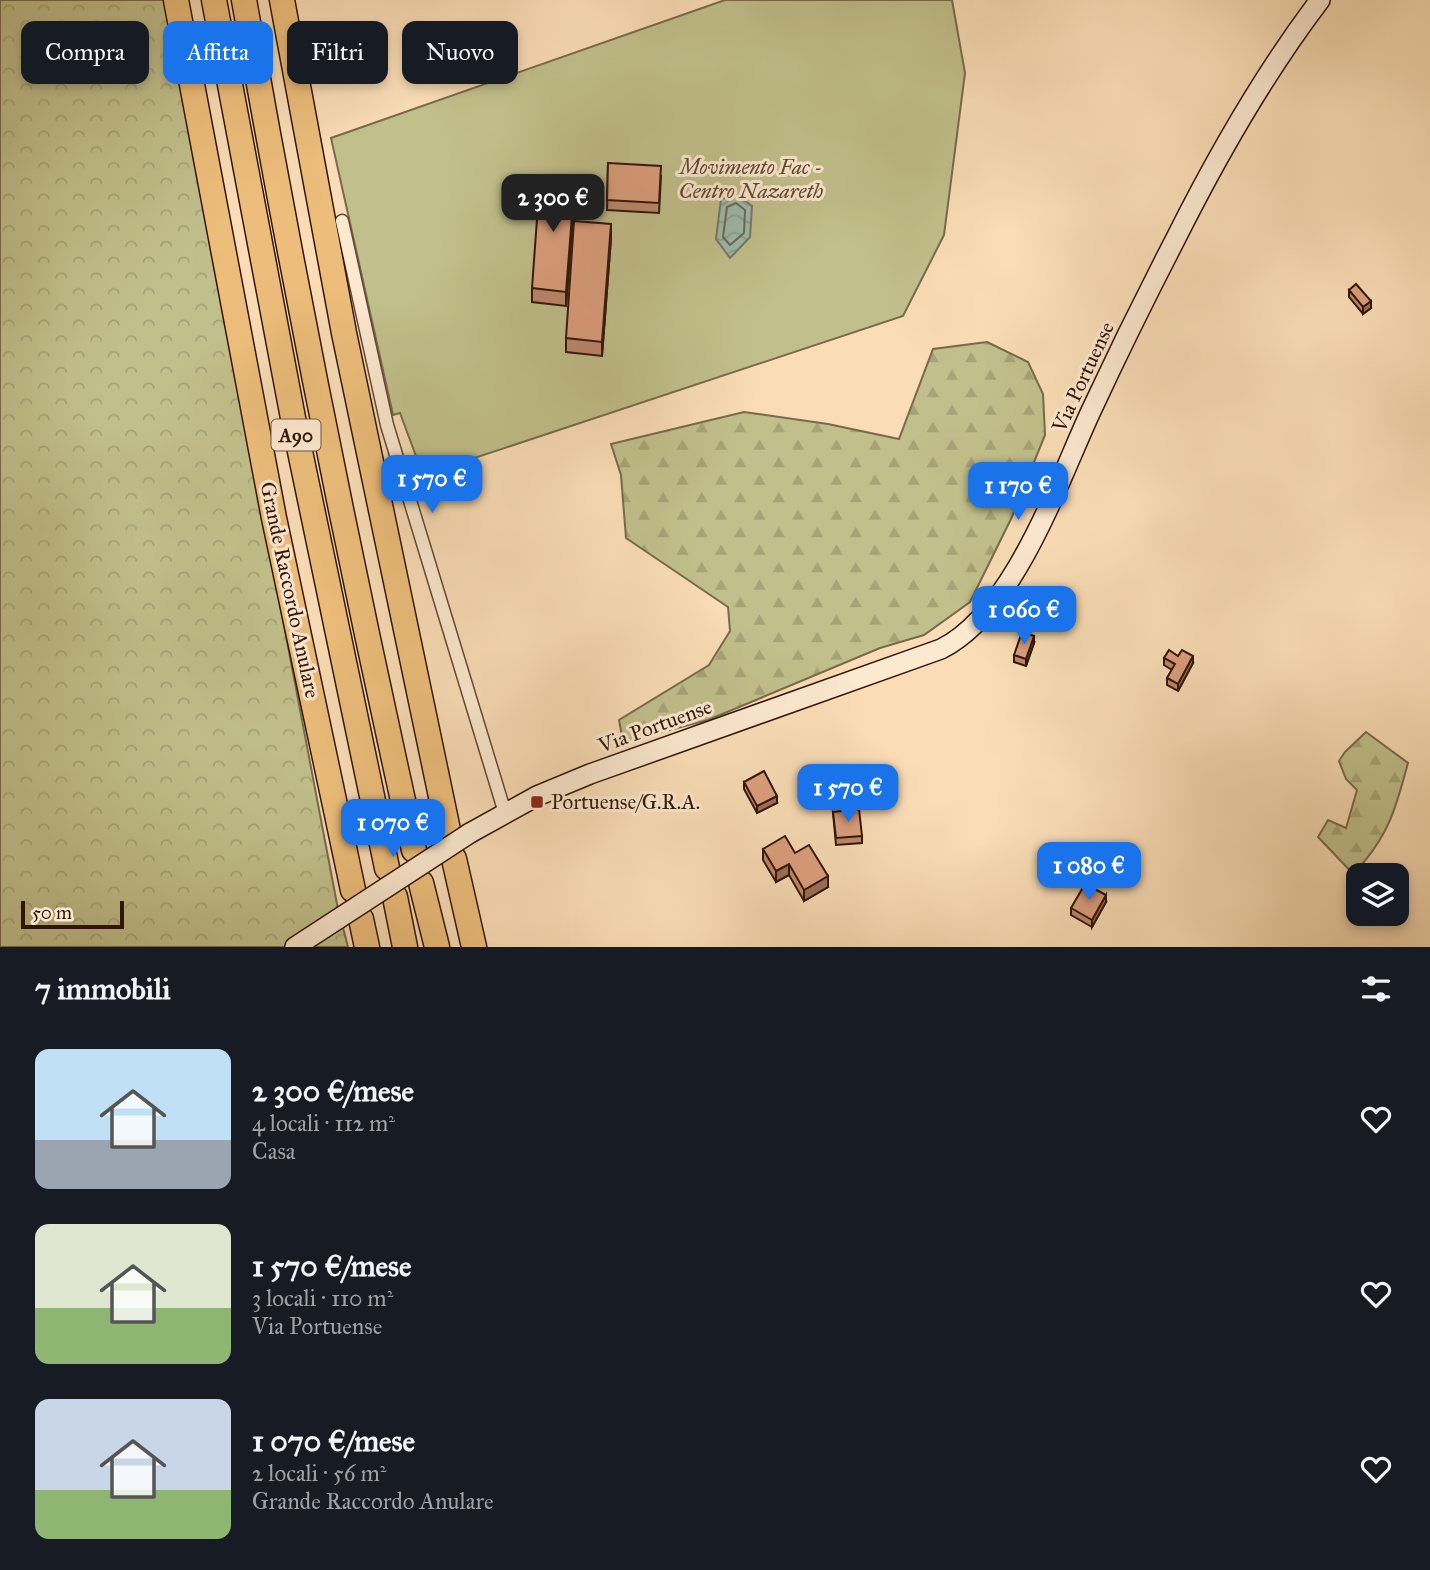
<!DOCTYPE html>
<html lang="it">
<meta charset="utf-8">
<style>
:root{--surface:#171b24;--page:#20242c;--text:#f1f3f6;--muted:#9ea1a6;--accent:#1a73e8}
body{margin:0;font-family:"IM FELL Great Primer",serif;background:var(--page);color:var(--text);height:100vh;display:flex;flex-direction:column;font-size:26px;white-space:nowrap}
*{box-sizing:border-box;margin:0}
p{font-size:23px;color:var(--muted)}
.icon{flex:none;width:38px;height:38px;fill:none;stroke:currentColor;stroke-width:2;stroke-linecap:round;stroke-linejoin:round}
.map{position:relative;height:947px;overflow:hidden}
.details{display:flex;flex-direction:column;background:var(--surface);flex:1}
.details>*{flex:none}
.guide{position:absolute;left:21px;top:21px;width:700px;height:63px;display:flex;gap:14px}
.tools{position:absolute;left:1346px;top:863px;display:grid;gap:14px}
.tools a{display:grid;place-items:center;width:63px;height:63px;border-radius:14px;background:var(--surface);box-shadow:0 4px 10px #0003;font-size:35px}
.scale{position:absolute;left:21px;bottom:18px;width:103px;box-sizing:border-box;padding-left:7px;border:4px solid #31150a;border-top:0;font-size:19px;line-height:24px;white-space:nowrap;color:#31150a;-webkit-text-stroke:5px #fce9d0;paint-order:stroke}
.price{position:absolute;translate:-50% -60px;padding:0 16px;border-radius:14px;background:var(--accent);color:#fff;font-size:23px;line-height:46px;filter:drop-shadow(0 2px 4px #0008)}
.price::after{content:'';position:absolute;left:50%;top:42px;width:21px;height:16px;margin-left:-10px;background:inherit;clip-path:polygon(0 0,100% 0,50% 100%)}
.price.current{background:#222;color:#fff}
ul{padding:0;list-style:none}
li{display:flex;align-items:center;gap:21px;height:175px;padding:0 35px}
li span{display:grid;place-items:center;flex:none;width:196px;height:140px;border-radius:14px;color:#555}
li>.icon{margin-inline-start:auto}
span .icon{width:84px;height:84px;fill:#fffc;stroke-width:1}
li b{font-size:30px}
h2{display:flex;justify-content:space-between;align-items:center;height:84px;padding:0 35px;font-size:30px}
.tag{padding:0 24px;border-radius:14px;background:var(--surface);box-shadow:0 4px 10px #0003;font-size:24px;line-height:63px}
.tag.current{background:var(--accent);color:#fff}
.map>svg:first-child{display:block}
.forest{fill:url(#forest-firs);stroke:#796a4b;stroke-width:2}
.park{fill:url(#park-crowns);stroke:#796a4b;stroke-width:2}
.garden{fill:#c1c08c;stroke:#796a4b;stroke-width:2}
.water{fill:url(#water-waves);stroke:#72796b;stroke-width:2}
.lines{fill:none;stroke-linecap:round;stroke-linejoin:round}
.shore{stroke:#68685b;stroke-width:2}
.minor-casing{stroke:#634735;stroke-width:15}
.secondary-casing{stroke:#31150a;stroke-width:22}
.motorway-casing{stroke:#31150a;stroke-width:27}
.minor{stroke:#fce9d0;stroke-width:12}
.secondary{stroke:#fce9d0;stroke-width:19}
.motorway{stroke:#edbe7b;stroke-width:24}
.secondary-bridge-casing{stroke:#31150a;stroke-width:22;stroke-linecap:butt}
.secondary-bridge{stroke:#fce9d0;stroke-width:19}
.wall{fill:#be896c;stroke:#31150a;stroke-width:2}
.shaded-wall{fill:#9b6f58;stroke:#31150a;stroke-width:2}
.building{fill:#dd9f7e;stroke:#31150a;stroke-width:2}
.poi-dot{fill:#8f2418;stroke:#fce9d0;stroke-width:2.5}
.labels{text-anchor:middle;stroke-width:6;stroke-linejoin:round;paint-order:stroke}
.shield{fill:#fce9d0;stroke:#6e5545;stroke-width:2}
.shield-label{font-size:19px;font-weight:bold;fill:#31150a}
.park-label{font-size:21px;font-style:italic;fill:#5c4831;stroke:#fce9d0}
.street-label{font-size:21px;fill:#31150a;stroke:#fce9d0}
.poi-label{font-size:21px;fill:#31150a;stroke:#fce9d0;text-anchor:start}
</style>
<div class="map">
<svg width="1430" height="947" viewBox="0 0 1430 947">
<defs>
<pattern id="forest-firs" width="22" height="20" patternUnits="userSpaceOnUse" patternTransform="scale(1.75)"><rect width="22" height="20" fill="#c1c08c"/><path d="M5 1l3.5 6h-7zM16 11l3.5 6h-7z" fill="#a6a477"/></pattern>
<pattern id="park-crowns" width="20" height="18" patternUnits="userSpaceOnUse" patternTransform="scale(1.75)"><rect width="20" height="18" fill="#c1c08c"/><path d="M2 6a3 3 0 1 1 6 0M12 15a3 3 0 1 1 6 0" fill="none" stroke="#a6a477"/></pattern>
<pattern id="water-waves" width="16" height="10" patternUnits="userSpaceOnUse" patternTransform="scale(1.75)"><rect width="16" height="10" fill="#9ebcac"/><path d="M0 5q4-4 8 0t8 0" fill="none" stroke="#89a193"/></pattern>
</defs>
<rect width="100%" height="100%" fill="#faddb6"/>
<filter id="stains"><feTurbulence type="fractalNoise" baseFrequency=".00286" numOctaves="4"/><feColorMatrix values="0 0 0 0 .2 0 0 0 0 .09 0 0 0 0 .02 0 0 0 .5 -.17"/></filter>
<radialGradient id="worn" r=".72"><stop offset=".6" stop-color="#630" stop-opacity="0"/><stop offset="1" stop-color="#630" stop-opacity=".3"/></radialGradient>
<!-- forest -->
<g class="forest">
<polygon points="987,342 1028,362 1043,394 1045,435 1011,519 970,602 924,635 880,648 708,720 623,742 619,720 709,665 730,631 728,607 626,538 621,475 611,444 744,412 828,424 899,439 933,349"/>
<path d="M1366 732 1408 763C1397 803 1391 830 1363 863L1370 875H1358V879L1318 837 1328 820 1346 828 1357 790 1346 779 1339 761 1345 752Z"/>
</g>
<!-- park -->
<polygon class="park" points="0,0 165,0 337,904 348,947 0,947"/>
<!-- garden -->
<polygon class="garden" points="725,0 952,0 965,73 944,235 903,316 423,475 400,413 393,415 331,138"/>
<!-- water -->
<polygon class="water" points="737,195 752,206 750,237 730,258 716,239 721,199"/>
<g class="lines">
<!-- shore -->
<polygon class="shore" points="736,203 745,210 744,233 730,245 723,237 727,207"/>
<!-- minor casing -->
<g class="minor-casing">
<polyline id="minor" points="342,221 387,425 505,813"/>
</g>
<!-- secondary casing -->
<g class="secondary-casing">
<g id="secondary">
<path d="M470 833 537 796 590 774 941 649C1014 613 1058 482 1091 411 1118 353 1146 296 1175 240 1217 156 1263 75 1320 0"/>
<polyline points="295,947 338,919"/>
</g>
</g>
<!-- motorway casing -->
<g class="motorway-casing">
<g id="motorway">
<polyline points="176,0 274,518 353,890"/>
<polyline points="214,0 293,418 387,868"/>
<path d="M244 0C294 285 351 568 414 850"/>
<polyline points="282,0 344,333 448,830"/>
<polyline points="454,859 474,947"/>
<polyline points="421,883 437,947"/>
<polyline points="395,897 405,947"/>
<polyline points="361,919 367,947"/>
</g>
</g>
<!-- minor -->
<use href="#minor" class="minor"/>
<!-- secondary -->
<use href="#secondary" class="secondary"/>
<!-- motorway -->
<use href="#motorway" class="motorway"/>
<!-- secondary-bridge casing -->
<g class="secondary-bridge-casing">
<polyline id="secondary-bridge" points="338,919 470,833"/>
</g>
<!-- secondary-bridge -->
<use href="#secondary-bridge" class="secondary-bridge"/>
</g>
<!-- wall -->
<g class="wall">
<polygon points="608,163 661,176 659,213 607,210"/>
<polygon points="575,191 566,306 532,302 532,288"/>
<polygon points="611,238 602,356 566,352 566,338"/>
<polygon points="1349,290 1371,308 1363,314 1349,297"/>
<polygon points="1034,643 1026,666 1014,662 1014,655"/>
<polygon points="1164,658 1193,663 1178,691 1167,685 1167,678 1172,670 1164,665"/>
<polygon points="744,782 777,803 757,813 744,789"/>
<polygon points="833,812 862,836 862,843 836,845"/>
<polygon points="763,849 795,853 828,887 804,901 789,875 776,882 763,860"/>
<polygon points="1106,902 1092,927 1071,915 1071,908"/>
</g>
<!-- shaded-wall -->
<g class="shaded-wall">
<polygon points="575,177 575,191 566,306 566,292"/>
<polygon points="611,224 611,238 602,356 602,342"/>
<polygon points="1371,301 1371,308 1363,314 1363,307"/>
<polygon points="1034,636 1034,643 1026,666 1026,659"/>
<polygon points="1193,656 1193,663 1178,691 1178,684"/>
<polygon points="777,796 777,803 757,813 757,806"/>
<polygon points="789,864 789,875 776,882 776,871"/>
<polygon points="828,876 828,887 804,901 804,890"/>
<polygon points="1106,895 1106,902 1092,927 1092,920"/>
</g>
<!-- building -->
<g class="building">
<polygon points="608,163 661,166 659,203 607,200"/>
<polygon points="575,177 566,292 532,288 540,178"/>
<polygon points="574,221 611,224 602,342 566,338"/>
<polygon points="1356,284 1371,301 1363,307 1349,290"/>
<polygon points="1022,632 1034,636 1026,659 1014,655"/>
<polygon points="1169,650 1178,656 1182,650 1193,656 1178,684 1167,678 1175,664 1164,658"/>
<polygon points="764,771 777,796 757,806 744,782"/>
<polygon points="859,809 862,836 836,838 833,812"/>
<polygon points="785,836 795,853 809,845 828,876 804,890 789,864 776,871 763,849"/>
<polygon points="1085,884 1106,895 1092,920 1071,908"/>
</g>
<!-- markers -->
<rect class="poi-dot" x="530" y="795" width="14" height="14" rx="3.5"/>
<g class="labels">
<!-- shield labels -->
<rect class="shield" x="271.5" y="419.5" width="49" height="31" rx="5"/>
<g class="shield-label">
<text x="296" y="442">A90</text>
</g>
<!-- park labels -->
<g class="park-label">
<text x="751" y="174">Movimento Fac -<tspan x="751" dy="24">Centro Nazareth</tspan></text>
</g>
<!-- street labels -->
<g class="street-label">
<text transform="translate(1083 377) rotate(-65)" y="7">Via Portuense</text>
<text transform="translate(290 590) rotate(78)" y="7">Grande Raccordo Anulare</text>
<text transform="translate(655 726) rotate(-20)" y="7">Via Portuense</text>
</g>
<!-- poi labels -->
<g class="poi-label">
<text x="551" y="809">Portuense/G.R.A.</text>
</g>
</g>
<rect width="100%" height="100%" filter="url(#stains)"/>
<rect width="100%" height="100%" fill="url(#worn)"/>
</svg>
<div class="tools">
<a><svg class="icon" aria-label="layers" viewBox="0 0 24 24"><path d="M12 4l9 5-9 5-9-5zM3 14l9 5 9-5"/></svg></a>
</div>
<div class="scale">50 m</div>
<b class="price current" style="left:553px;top:234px">2 300 €</b>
<b class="price" style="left:432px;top:515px">1 570 €</b>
<b class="price" style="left:1018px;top:522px">1 170 €</b>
<b class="price" style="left:1024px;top:646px">1 060 €</b>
<b class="price" style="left:848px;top:824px">1 570 €</b>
<b class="price" style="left:393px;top:859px">1 070 €</b>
<b class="price" style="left:1089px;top:902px">1 080 €</b>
<div class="guide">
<a class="tag">Compra</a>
<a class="tag current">Affitta</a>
<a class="tag">Filtri</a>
<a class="tag">Nuovo</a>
</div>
</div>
<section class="details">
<h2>7 immobili<svg class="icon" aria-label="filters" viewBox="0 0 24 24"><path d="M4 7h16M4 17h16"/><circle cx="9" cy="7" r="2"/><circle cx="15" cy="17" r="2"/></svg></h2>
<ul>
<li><span style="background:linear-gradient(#bfe0f5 65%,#9aa5b1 0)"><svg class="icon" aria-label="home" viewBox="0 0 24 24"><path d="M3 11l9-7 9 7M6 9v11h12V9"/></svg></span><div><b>2 300 €/mese</b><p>4 locali · 112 m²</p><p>Casa</p></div><svg class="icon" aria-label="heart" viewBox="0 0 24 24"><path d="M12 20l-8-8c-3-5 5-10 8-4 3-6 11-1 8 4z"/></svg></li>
<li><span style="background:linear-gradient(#dfe7d0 60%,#8fb573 0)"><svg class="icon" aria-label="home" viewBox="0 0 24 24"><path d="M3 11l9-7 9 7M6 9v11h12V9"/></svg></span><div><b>1 570 €/mese</b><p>3 locali · 110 m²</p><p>Via Portuense</p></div><svg class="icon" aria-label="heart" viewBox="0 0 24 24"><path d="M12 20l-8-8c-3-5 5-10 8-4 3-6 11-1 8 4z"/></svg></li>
<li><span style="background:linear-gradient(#c9d6e8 65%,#8fb573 0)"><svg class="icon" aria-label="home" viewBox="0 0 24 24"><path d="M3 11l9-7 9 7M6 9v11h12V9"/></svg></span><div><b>1 070 €/mese</b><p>2 locali · 56 m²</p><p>Grande Raccordo Anulare</p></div><svg class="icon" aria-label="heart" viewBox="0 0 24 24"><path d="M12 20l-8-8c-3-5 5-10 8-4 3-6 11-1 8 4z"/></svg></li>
</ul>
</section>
